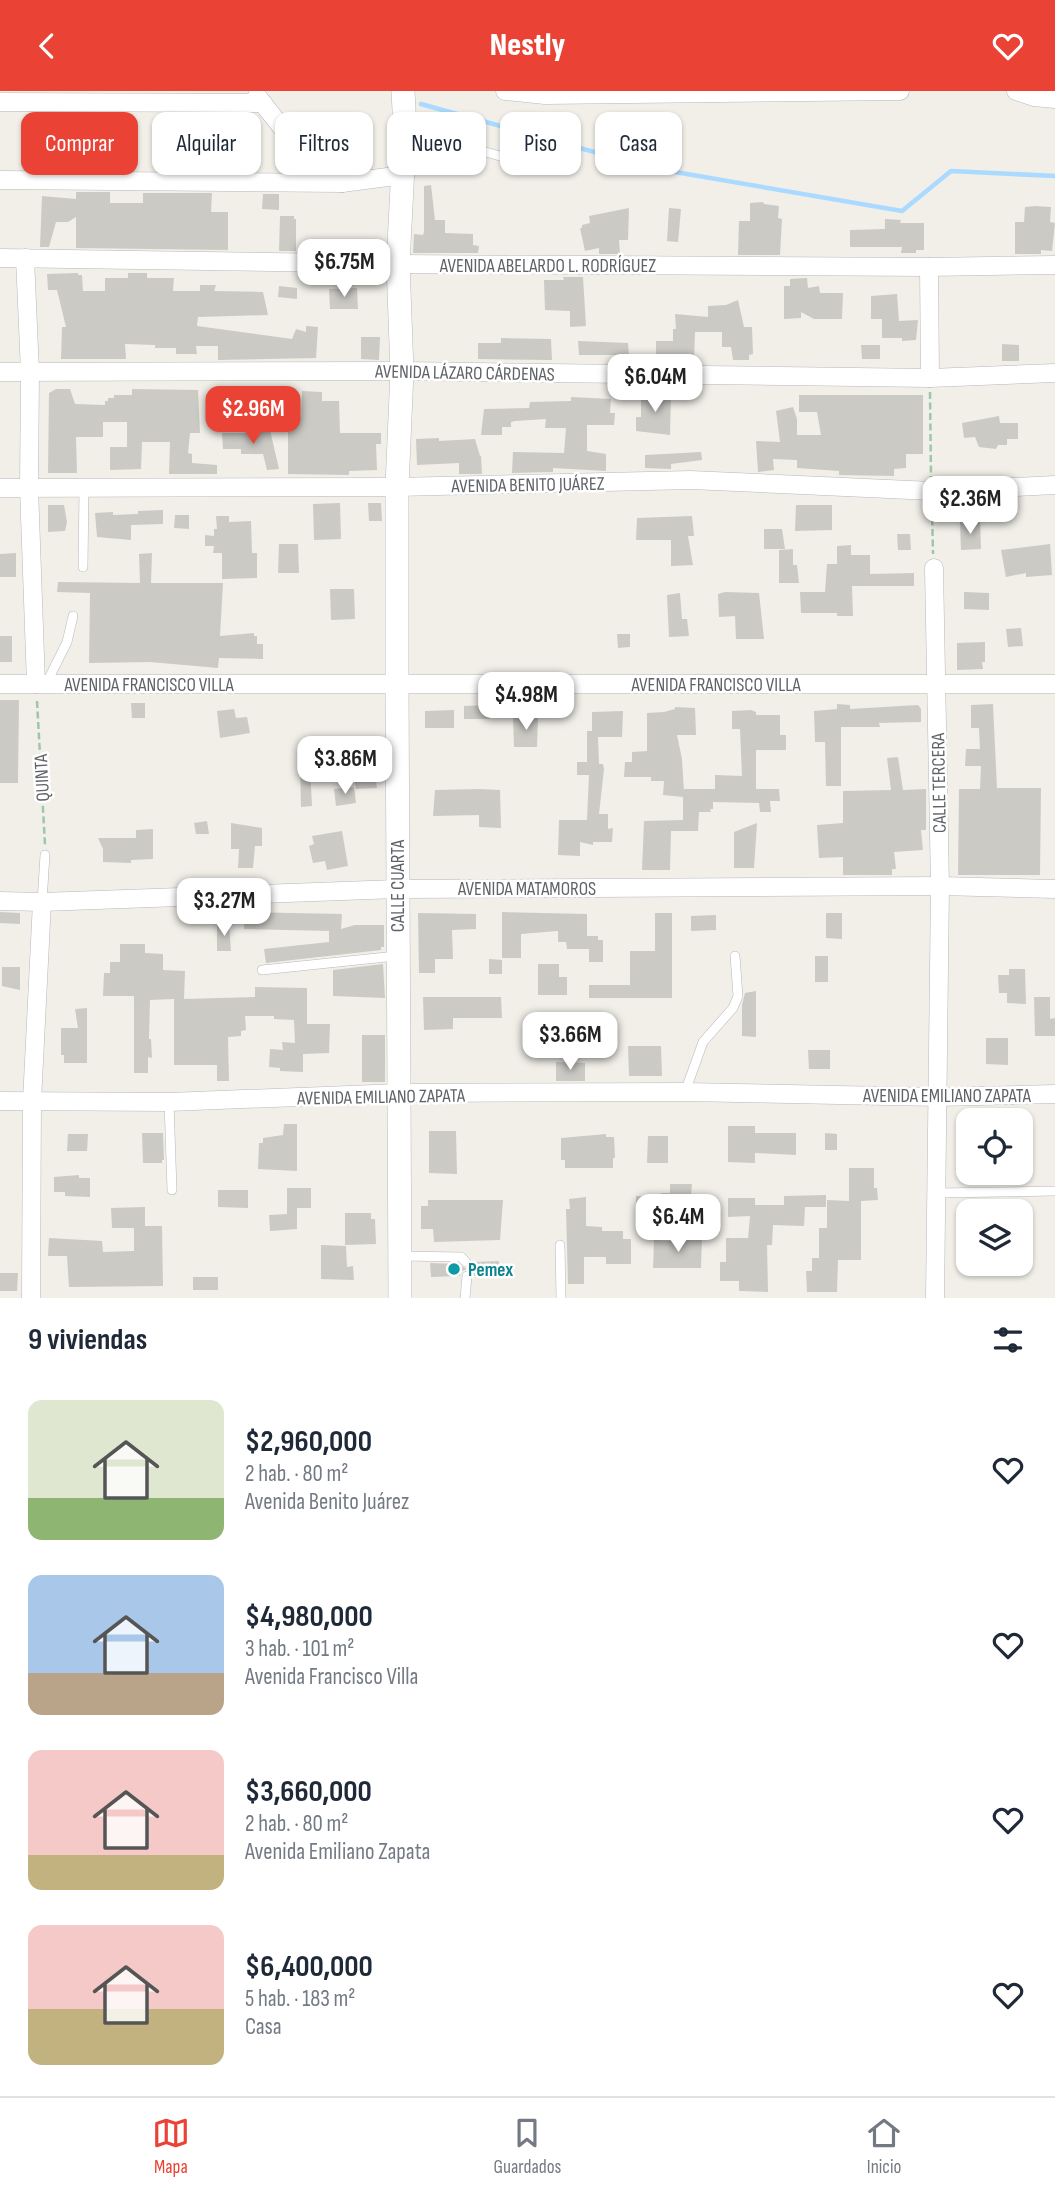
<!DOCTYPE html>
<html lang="es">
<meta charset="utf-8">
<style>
:root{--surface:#fff;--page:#f6f6f7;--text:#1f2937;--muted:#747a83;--line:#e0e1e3;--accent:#ea4335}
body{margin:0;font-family:"Sofia Sans Condensed",sans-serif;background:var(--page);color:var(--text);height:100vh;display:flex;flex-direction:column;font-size:26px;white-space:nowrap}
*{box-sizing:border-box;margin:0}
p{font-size:23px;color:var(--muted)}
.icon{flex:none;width:38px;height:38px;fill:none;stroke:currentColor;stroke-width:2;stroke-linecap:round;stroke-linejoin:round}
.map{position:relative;height:1207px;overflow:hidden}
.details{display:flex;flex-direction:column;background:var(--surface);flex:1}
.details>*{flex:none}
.banner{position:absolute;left:21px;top:21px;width:700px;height:63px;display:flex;gap:14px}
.fabs{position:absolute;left:956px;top:1017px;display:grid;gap:14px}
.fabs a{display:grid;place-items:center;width:77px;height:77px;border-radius:14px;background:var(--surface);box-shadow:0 2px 5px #0004;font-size:35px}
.price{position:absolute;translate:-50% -60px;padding:0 16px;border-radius:14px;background:#fff;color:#222;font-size:23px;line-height:46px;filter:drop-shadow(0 2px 4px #0008)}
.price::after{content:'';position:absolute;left:50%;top:42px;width:21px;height:16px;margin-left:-10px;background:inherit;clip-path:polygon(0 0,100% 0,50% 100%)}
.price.active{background:var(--accent);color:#fff}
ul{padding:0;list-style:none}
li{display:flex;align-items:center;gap:21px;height:175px;padding:0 28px}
li span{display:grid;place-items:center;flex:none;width:196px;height:140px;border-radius:14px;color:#555}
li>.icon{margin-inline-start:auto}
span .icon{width:84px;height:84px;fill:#fffc;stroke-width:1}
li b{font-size:30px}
h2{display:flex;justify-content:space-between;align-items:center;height:84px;padding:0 28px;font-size:30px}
.tag{padding:0 24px;border-radius:14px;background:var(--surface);box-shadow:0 2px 5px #0004;font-size:24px;line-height:63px}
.tag.active{background:var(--accent);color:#fff}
header{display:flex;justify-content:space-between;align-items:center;height:91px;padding:0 28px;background:var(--accent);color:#fff;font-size:32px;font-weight:800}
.dock{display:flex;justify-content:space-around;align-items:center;height:98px;border-top:2px solid var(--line);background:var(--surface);font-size:19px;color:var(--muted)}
.dock a{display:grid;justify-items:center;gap:4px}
.dock .active{color:var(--accent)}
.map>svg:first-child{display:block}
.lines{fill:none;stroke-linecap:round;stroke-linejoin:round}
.stream{stroke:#aadaff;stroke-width:4.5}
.building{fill:#cccac5}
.lane-casing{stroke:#b5b8bc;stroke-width:10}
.street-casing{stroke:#b5b8bc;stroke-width:19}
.secondary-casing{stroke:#b6babf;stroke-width:24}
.path{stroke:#9cc7a9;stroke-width:2.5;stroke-dasharray:7 3.5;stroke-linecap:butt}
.lane{stroke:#fff;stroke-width:9}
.street{stroke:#fff;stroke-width:18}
.secondary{stroke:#fff;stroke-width:23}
.culture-dot{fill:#0f9aa8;stroke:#fff;stroke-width:2.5}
.labels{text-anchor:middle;stroke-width:5;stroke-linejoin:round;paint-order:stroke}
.street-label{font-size:19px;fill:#5f6368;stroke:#fff}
.culture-label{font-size:19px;font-weight:bold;fill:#0d838f;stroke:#fff;text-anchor:start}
</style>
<header><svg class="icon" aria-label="back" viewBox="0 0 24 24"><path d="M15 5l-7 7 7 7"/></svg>Nestly<svg class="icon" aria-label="heart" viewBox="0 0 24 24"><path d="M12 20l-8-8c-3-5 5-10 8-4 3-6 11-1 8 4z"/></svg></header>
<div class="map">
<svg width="1055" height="1207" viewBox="0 0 1055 1207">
<rect width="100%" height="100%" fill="#f1efe8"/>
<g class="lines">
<!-- stream -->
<polyline class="stream" points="421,13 652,77 902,120 951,80 1055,85"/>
</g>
<!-- building -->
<g class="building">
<polygon points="98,24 123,24 122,64 67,66 66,74 55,74 57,47 90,51 90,47 98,47"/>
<polygon points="170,45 171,55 190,57 224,56 224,79 209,79 209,76 174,76 173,66 163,67 162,61 160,61 158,47"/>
<polygon points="431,94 435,129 445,129 445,142 473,143 473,154 479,155 478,162 413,162 414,143 423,144 424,141 424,95"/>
<polygon points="76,101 110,101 110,112 143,112 143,102 212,102 211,121 228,121 228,159 76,157 76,126 68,131 56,131 49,156 40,156 42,105 76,108"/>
<polygon points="263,103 279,103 279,119 262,118"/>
<polygon points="763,111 764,113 779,115 778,127 782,128 780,164 738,164 739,130 750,130 750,112"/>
<polygon points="1035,115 1051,116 1050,131 1055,132 1052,160 1041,159 1041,163 1015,163 1015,131 1024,131 1025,116"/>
<polygon points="629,117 628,149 619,149 620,163 599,163 599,157 585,160 580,137 582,137 582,134 590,132 589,125"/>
<polygon points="669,117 681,118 678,151 667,150"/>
<polygon points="280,125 294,125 294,128 296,128 296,160 279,160"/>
<polygon points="885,128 901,129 900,132 924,132 924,159 916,159 916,162 901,162 902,156 850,156 850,139 885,138"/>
<polygon points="78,182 78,184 82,184 83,200 105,200 105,187 128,187 128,182 147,182 147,187 174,187 173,200 200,200 200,194 216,194 214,200 263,201 268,224 198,226 197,235 292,248 296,238 306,241 306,235 318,236 316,267 218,269 218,255 196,255 197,263 176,263 176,257 155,257 155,254 125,253 126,268 61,268 62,236 66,236 57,199 48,199 47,183"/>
<polygon points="563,186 583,186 586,235 570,236 570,220 545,219 544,189 564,189"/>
<polygon points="807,187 808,197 819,195 820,202 843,202 842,228 814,228 801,221 801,227 784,228 784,195 790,195 790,188"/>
<polygon points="279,195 297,197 297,208 278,206"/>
<polygon points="357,197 358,218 330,218 329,198"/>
<polygon points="897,203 899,230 918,229 916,249 902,250 902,247 882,247 882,228 871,228 871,205"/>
<polygon points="738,209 744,236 752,236 753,263 749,264 749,269 733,269 731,256 722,256 722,241 695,241 694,268 672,268 672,264 656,263 656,250 673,250 673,238 676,238 675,223 708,226 708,215 726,214"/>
<polygon points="361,246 380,246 379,269 361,268"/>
<polygon points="501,247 551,248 552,269 478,268 478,252 501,252"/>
<polygon points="578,250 628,252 629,264 579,264"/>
<polygon points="1002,253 1019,254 1019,270 1002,270"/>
<polygon points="861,254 880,254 880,268 862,268"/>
<polygon points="56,298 70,298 75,313 105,314 105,310 108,310 108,307 114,307 114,304 132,304 132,298 198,299 200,342 190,342 188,362 192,363 192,372 217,374 217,383 169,383 170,351 142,351 141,378 110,379 110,356 127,356 127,331 103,331 103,346 76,346 77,382 48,382 49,302"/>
<polygon points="302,300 322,301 322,310 339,310 340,342 381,342 381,353 376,353 377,379 349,380 349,384 288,383 288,326 301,326"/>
<polygon points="671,302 670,344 636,340 636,326 641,326 641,304"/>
<polygon points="799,304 923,304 923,363 906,363 906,377 894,378 894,385 839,384 839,380 797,377 797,369 773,368 774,379 758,381 756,350 780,351 776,320 793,316 797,328 797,344 821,344 817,321 799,321"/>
<polygon points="571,306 611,308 610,322 615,322 614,334 587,334 587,360 606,363 606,380 553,377 553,381 512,382 513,361 564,362 566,337 545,337 546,328 515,330 511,331 511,336 502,336 502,344 481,344 484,318 529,317 530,311 571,310"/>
<polygon points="999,325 1000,332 1018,332 1018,348 1007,348 1007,354 998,354 996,358 979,356 975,346 964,347 962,332"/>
<polygon points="270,339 279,378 267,379 263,363 241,363 241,358 223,358 222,342 254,342"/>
<polygon points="439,347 439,350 475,348 480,365 481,365 482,383 459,383 459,372 417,374 416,348"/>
<polygon points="701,361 702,369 671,373 671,378 645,377 645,364"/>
<polygon points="340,412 341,448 314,449 313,413"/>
<polygon points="368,412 381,412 382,430 369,430"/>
<polygon points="48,414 64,414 67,431 65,440 48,441"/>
<polygon points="796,414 832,414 832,439 795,440"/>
<polygon points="163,419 163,433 131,434 131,449 97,446 95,422 113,421 113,424 138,423 138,420"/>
<polygon points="175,424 189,424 189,438 174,437"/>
<polygon points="216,425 229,425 229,431 251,430 252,462 257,462 257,487 222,488 222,462 213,462 214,455 205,455 205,444 214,445 214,438 217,438"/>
<polygon points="692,425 694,445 688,445 693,474 671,475 671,449 636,449 637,427"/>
<polygon points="960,431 980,431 981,458 961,459"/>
<polygon points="764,438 782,438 785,458 764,458"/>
<polygon points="897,443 910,443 911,459 898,459"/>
<polygon points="279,453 298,453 299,482 278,482"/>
<polygon points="1050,453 1052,484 1026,486 1026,482 1006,486 1001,459"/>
<polygon points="851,454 851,464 870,464 870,483 914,482 914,495 852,495 853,525 837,525 837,522 801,522 800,501 825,501 827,473 837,473 837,455"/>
<polygon points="793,458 793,474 797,474 799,492 779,492 779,459"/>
<polygon points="16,462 16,486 0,486 0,463"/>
<polygon points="152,462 151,492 223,492 220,545 254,542 254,545 257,545 257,553 263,553 263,568 219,567 218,577 150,571 89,572 90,502 57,501 58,491 140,492 139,463"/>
<polygon points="330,498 354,498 355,528 331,529"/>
<polygon points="725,501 759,502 764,548 736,548 735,525 719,526 718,503"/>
<polygon points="964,501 989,502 989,519 964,518"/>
<polygon points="680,502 682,528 687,528 689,545 669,546 667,504"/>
<polygon points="1021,537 1023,555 1008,556 1006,538"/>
<polygon points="617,543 630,543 630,556 618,557"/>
<rect x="0" y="545" width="12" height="26"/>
<polygon points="985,551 985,571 982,571 983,578 957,579 957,552"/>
<polygon points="0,609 19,609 18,692 0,692"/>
<polygon points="131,612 145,612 145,627 132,627"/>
<polygon points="837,613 850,614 850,618 918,614 921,618 921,631 879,632 880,636 841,636 841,695 826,695 825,651 815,651 814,620 837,618"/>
<polygon points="993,613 997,697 1041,697 1040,784 958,784 959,698 980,698 981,675 965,675 966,658 980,658 979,637 971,637 971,614"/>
<polygon points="490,614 490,628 464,628 464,615"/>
<polygon points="675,616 695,617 696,644 677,644 682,668 684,701 684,698 715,698 715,684 742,685 740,638 732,638 732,620 751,619 756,621 756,624 780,624 780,644 786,644 786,659 756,659 756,698 779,698 780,710 770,710 771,721 760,721 759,712 713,711 713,718 710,718 711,721 699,721 698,740 671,740 670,779 642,779 644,730 683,729 683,706 663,704 664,690 651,690 651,686 624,686 625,671 632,671 632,661 647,660 647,622 664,621 675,618"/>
<polygon points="234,618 236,627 247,626 250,642 220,647 217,620"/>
<polygon points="454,619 454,637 425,637 425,620"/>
<polygon points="623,620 622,646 598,646 599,673 603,673 604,678 599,723 608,723 608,738 613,737 612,751 593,751 593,754 580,751 580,765 558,764 559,729 587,729 589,684 577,684 577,671 587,671 587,640 592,640 592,621"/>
<polygon points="513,627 538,627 537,656 514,656"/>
<polygon points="371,659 377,697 356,698 350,663"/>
<polygon points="898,666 903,699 926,698 926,739 921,739 923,759 894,761 896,778 892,778 892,784 843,784 843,766 819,767 817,734 843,732 843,700 891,699 887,667"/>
<polygon points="300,676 310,676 312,715 301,716"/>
<polygon points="354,696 356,712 336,715 334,698"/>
<polygon points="479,698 500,699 501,737 479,736 479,724 433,725 435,699"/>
<polygon points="207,730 209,743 196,743 194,732"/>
<polygon points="231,732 262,737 262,755 255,755 253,777 238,777 239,758 231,758"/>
<polygon points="757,732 754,777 734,777 734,741"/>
<polygon points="153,738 153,768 131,769 131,772 103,771 103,758 98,747 136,747 136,739"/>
<polygon points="342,740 348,775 327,779 325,770 313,772 309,755 314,753 312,745"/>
<polygon points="0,821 20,822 20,833 0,832"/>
<polygon points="245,821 342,823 341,838 355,834 384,834 384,856 381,856 381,859 266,872 264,858 329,851 329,840 244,838"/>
<polygon points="502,821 587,823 587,845 598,845 598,849 603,849 603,871 589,871 589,858 567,858 566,851 558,851 558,840 521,843 521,867 502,867"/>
<polygon points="418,822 476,823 476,838 452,839 453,868 435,868 435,882 419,882"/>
<polygon points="655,822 672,822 672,907 589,907 589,894 630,894 630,860 655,860"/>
<polygon points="826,822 842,822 842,848 826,847"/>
<polygon points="716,824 716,839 691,840 691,825"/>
<polygon points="217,834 229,834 231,860 217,860"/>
<polygon points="120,853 145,853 145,862 163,863 163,879 185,880 184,908 255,906 255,896 307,897 307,933 330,933 329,962 303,963 303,981 280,980 280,977 269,976 270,958 283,959 282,951 295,952 294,929 274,928 274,925 245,925 246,939 241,940 241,945 228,946 229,990 217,990 217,974 174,974 174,908 150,909 149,948 151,948 152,967 148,966 148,982 134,982 134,905 103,905 104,882 110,882 110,871 120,871"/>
<rect x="815" y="865" width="13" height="26"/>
<polygon points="489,868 502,869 502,883 489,883"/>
<polygon points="383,873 385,907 333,905 333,879"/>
<polygon points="538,873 559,873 559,886 567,886 567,904 538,904"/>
<polygon points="2,876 20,876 20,899 2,895"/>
<polygon points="1009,878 1025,878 1026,913 1007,912 1007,902 999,902 998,884 1009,884"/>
<polygon points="756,900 756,946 742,945 742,914 745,902"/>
<polygon points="423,906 501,906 502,927 453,927 453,938 424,939"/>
<polygon points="1034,906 1050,906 1050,928 1055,927 1055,945 1035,945"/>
<polygon points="87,917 87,972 64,972 64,964 61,964 61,937 78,937 75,918"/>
<rect x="362" y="944" width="23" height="47"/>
<polygon points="986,947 1008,947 1008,974 986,973"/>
<polygon points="628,955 661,955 662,985 629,985"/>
<polygon points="808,959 830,959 830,978 809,978"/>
<polygon points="556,971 585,972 585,990 556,990"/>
<polygon points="284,1033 297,1033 297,1080 258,1078 259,1052 263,1052 263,1047 283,1044"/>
<polygon points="728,1035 755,1035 755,1042 796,1042 796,1064 755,1062 755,1072 728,1071"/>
<polygon points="429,1040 456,1040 457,1083 429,1082"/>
<polygon points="142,1042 163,1042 164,1069 162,1069 162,1072 143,1072"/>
<polygon points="825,1042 837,1043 837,1059 825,1059"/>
<polygon points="68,1043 88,1043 87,1060 67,1060"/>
<polygon points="606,1043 606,1046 614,1046 615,1067 613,1067 613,1077 565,1077 565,1069 561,1069 561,1047"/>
<polygon points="648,1045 668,1045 668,1072 647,1072"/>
<polygon points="849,1077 874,1077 874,1097 877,1097 878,1109 861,1110 861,1169 838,1169 837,1201 807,1201 806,1180 812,1180 812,1167 819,1167 819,1137 827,1137 827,1109 849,1110"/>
<polygon points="79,1084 79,1087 90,1087 90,1106 65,1105 65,1101 54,1101 54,1086"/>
<polygon points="670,1093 692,1093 690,1117 681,1117 680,1126 670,1126 670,1118 636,1117 636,1105 660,1105 661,1102 670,1102"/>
<polygon points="287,1097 311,1097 311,1117 297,1117 297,1138 270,1140 269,1124 287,1123"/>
<polygon points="218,1099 248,1099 248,1117 218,1116"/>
<polygon points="826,1104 826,1116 805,1116 804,1135 773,1134 772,1154 767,1154 768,1201 739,1200 739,1190 720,1190 720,1171 726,1171 726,1147 748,1147 750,1125 728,1126 728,1107 755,1107 755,1114 784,1114 784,1105"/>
<polygon points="586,1106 586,1135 602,1136 602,1140 623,1140 623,1148 631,1148 631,1173 606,1173 606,1166 584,1166 584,1193 568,1193 566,1118 570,1118 569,1108"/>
<polygon points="428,1109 503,1109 500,1149 434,1151 433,1138 421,1138 421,1115 428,1115"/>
<polygon points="145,1116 145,1135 162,1135 163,1195 69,1196 67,1165 48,1165 49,1147 102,1150 103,1161 134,1160 134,1137 112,1137 111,1117"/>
<polygon points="345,1122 371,1122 371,1128 375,1128 376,1153 345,1154"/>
<polygon points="679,1147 702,1147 701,1177 653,1177 654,1149 679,1150"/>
<polygon points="321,1154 346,1155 347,1176 353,1175 354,1189 321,1188"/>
<polygon points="499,1170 499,1183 474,1185 472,1180 467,1178 462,1180 460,1185 431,1186 430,1172 458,1173 467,1178 471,1175 473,1171"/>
<polygon points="0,1182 18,1182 17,1200 0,1200"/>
<rect x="193" y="1186" width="25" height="13"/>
</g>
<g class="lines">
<!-- lane casing -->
<g class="lane-casing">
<g id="lane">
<polyline points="405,38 528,73"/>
<polyline points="83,476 84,397"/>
<polyline points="46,593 67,551 73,525"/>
<polyline points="42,811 45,764"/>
<polyline points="262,879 396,865"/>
<polyline points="685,1001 703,951 733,917 738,905 735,865"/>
<polyline points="169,1011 172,1099"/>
<polyline points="937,1102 1055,1100"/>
<polyline points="560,1154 561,1207"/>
<polyline points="402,1165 461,1166 466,1171"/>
<polyline points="465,1207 467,1185"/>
</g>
</g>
<!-- street casing -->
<g class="street-casing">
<g id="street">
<polyline points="505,0 545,4 900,0"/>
<polyline points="1016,0 1034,6 1055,8"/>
<polyline points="257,5 287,43 312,70 342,92"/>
<polyline points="0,11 263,12"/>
<polyline points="0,89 342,92 403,84"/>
<polyline points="0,167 398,173 929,176 1055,174"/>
<polyline points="25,167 30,281 29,397 36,593"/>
<polyline points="929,176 930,287"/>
<polyline points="0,281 402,280 930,287 1055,282"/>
<polyline points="0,397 397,396 691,389 932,400 1055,394"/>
<polyline points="934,477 940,795 935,1207"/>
<polyline points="0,593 1055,593"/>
<polyline points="0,810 42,811 397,798 940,795 1055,798"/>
<polyline points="0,1010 169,1011 400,1002 685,1001 939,1006 1055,1003"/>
<polyline points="31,1207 32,1010 42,811"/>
</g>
</g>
<!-- secondary casing -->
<g class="secondary-casing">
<polyline id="secondary" points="400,1207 397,593 397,396 402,280 398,173 405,38 403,0"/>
</g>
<!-- path -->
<g class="path">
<polyline points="930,301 931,386"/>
<polyline points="932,417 933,463"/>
<polyline points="37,610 45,754"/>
</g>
<!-- lane -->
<use href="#lane" class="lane"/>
<!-- street -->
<use href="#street" class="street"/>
<!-- secondary -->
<use href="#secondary" class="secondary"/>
</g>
<!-- markers -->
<circle class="culture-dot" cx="454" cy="1178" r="7"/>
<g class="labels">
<!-- street labels -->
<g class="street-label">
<text x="548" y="181">AVENIDA ABELARDO L. RODRÍGUEZ</text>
<text transform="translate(465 281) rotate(1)" y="7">AVENIDA LÁZARO CÁRDENAS</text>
<text transform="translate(528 393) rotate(-1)" y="7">AVENIDA BENITO JUÁREZ</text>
<text x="149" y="600">AVENIDA FRANCISCO VILLA</text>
<text x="716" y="600">AVENIDA FRANCISCO VILLA</text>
<text transform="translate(41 687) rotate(-93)" y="7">QUINTA</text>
<text transform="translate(938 692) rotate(-91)" y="7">CALLE TERCERA</text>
<text transform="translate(397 795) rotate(-90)" y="7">CALLE CUARTA</text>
<text x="527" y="804">AVENIDA MATAMOROS</text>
<text x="947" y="1011">AVENIDA EMILIANO ZAPATA</text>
<text transform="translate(381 1005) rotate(-1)" y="7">AVENIDA EMILIANO ZAPATA</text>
</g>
<!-- culture labels -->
<g class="culture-label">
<text x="468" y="1185">Pemex</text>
</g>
</g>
</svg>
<div class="fabs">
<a><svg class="icon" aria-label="locate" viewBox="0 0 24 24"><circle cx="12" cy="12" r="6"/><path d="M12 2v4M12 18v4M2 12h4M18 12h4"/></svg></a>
<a><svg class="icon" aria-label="layers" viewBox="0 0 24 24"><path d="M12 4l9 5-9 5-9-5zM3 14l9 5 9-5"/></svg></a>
</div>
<b class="price" style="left:344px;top:208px">$6.75M</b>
<b class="price" style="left:655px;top:323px">$6.04M</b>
<b class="price active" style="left:253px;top:355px">$2.96M</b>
<b class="price" style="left:970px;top:445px">$2.36M</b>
<b class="price" style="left:526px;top:641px">$4.98M</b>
<b class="price" style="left:345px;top:705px">$3.86M</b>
<b class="price" style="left:224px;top:847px">$3.27M</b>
<b class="price" style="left:570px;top:981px">$3.66M</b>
<b class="price" style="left:678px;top:1163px">$6.4M</b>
<div class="banner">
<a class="tag active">Comprar</a>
<a class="tag">Alquilar</a>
<a class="tag">Filtros</a>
<a class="tag">Nuevo</a>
<a class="tag">Piso</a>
<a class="tag">Casa</a>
</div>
</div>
<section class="details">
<h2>9 viviendas<svg class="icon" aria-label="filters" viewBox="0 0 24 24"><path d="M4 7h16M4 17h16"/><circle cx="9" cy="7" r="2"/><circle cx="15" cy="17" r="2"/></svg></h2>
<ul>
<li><span style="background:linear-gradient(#dfe7d0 70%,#8fb573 0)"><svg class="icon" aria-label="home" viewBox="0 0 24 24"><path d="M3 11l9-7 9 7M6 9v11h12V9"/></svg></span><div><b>$2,960,000</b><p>2 hab. · 80 m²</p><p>Avenida Benito Juárez</p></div><svg class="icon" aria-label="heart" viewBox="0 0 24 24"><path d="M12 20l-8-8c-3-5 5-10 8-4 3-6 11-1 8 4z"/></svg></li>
<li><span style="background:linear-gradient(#a9c7e8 70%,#b9a48a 0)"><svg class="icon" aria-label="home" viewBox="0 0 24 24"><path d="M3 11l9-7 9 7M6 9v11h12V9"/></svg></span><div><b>$4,980,000</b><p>3 hab. · 101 m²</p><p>Avenida Francisco Villa</p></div><svg class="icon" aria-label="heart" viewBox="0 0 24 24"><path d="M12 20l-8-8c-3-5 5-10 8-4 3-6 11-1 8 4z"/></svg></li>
<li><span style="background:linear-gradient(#f6c9c9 75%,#c2b280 0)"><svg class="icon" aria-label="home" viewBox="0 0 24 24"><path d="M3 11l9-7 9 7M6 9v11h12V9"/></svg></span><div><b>$3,660,000</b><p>2 hab. · 80 m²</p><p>Avenida Emiliano Zapata</p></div><svg class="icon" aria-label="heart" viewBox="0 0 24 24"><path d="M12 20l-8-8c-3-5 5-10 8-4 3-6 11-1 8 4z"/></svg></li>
<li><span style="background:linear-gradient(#f6c9c9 60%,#c2b280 0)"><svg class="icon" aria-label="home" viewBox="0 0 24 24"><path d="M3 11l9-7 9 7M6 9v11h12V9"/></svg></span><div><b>$6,400,000</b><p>5 hab. · 183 m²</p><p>Casa</p></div><svg class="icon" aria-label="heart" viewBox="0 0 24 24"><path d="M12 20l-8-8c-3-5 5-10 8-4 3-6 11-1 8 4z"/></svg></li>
</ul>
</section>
<nav class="dock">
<a class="active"><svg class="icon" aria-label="map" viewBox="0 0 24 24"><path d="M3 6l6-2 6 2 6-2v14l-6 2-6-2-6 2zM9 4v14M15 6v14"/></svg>Mapa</a>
<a><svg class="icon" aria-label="saved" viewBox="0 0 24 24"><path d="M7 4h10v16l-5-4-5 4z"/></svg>Guardados</a>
<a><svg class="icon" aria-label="home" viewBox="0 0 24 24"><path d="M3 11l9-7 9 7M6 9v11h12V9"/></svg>Inicio</a>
</nav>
